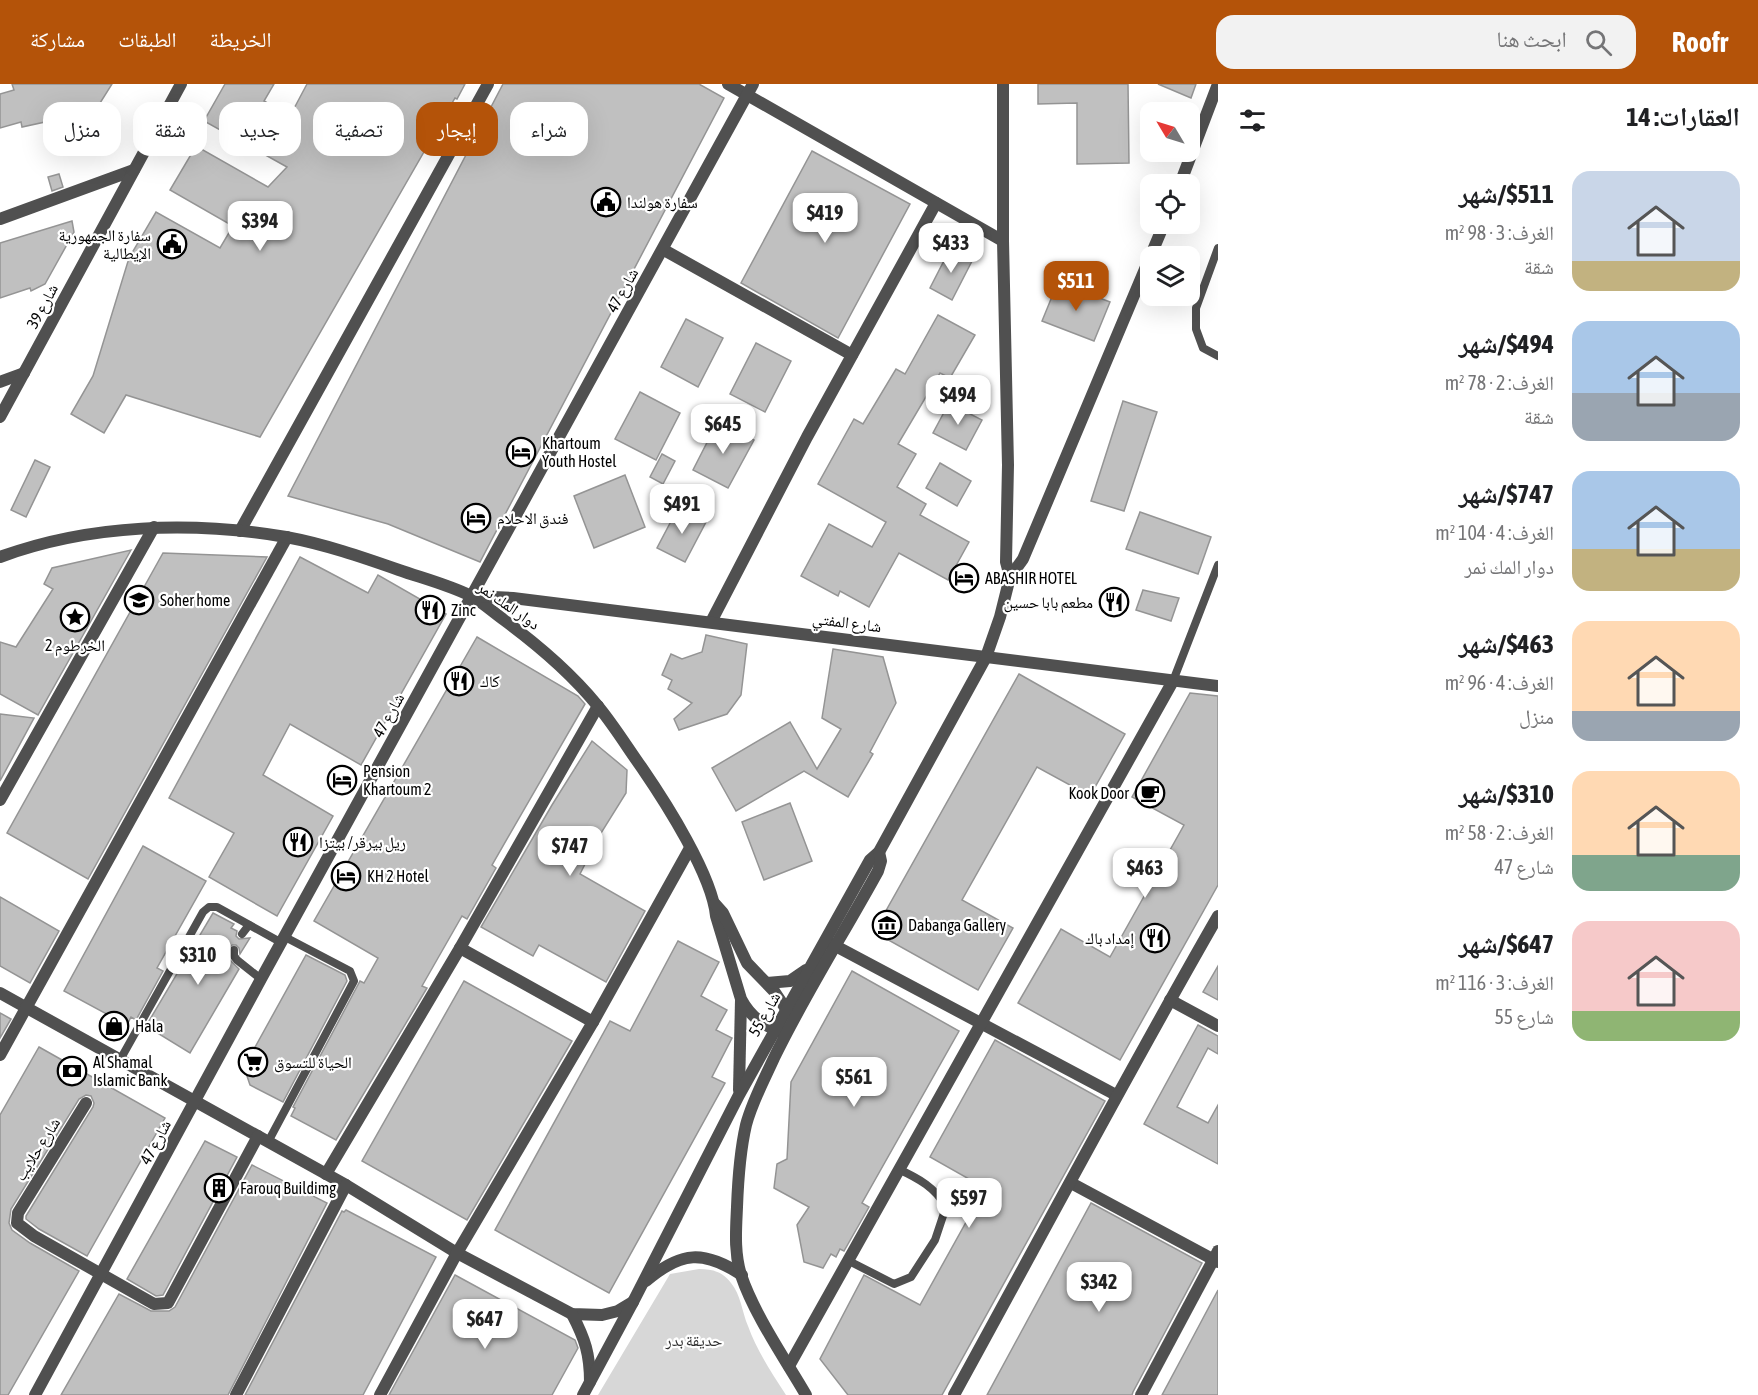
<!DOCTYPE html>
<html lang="ar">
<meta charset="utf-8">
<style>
:root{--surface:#fff;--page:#f2f2f2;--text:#202124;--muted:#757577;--accent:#b45309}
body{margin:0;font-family:"Asap Condensed","Noto Naskh Arabic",sans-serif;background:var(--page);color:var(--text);direction:rtl;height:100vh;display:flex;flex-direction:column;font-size:22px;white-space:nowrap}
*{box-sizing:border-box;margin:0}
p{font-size:20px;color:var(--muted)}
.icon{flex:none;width:33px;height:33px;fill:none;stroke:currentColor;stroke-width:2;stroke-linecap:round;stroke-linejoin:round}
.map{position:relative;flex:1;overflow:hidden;direction:ltr}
.panel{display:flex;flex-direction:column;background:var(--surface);width:540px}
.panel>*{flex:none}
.banner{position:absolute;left:18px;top:18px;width:570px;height:54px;direction:rtl;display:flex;gap:12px}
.needle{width:39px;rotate:308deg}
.fabs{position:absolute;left:1140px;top:18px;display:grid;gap:12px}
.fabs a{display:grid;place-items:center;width:60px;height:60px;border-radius:12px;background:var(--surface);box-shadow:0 6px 24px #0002;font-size:30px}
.price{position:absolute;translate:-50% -51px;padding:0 14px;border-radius:12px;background:#fff;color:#222;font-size:20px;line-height:39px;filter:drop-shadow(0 2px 3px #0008)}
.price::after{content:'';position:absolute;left:50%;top:36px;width:18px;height:14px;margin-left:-9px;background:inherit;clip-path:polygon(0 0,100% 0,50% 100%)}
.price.current{background:var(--accent);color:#fff}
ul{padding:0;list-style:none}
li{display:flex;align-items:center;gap:18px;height:150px;padding:0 18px}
li span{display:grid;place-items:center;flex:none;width:168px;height:120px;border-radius:18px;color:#555}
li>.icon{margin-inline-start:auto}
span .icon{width:72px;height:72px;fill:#fffc;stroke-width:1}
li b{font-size:26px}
h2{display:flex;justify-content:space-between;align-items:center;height:72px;padding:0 18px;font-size:26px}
.tag{padding:0 21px;border-radius:18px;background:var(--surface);box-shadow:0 6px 24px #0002;font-size:21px;line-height:54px}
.tag.current{background:var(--accent);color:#fff}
header{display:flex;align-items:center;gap:36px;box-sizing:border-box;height:84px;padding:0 30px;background:var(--accent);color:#fff}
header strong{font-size:28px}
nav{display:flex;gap:33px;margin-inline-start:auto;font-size:21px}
.search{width:420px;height:54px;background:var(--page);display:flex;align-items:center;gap:15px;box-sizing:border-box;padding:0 21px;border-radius:18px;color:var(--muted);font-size:22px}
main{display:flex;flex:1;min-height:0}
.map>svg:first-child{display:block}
.green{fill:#d7d7d7}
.building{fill:#c0c0c0;stroke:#949494;stroke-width:1.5}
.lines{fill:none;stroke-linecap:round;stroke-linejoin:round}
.service{stroke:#505050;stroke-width:8}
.minor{stroke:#505050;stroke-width:12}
.tertiary{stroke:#505050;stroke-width:12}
.labels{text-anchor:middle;stroke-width:4.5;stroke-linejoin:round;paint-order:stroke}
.poi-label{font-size:16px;fill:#000;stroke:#fff;text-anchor:start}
.street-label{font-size:16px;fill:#000;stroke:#fff}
.park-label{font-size:16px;fill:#2e2e2e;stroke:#fff}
</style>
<header>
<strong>Roofr</strong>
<div class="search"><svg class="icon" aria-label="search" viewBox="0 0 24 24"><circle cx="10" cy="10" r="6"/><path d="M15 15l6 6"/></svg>ابحث هنا</div>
<nav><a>الخريطة</a><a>الطبقات</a><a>مشاركة</a></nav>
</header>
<main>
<section class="panel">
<h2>العقارات: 14<svg class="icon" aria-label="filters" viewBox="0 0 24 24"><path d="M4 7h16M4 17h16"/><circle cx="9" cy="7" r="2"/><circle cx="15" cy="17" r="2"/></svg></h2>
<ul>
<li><span style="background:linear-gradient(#c9d6e8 75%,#c2b280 0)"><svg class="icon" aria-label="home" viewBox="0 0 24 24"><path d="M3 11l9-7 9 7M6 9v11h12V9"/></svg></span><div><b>$511/شهر</b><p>الغرف: 3 · 98 m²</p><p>شقة</p></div></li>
<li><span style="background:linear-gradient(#a9c7e8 60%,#9aa5b1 0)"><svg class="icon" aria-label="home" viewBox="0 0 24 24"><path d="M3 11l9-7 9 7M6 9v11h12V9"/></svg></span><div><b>$494/شهر</b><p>الغرف: 2 · 78 m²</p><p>شقة</p></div></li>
<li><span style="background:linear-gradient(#a9c7e8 65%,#c2b280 0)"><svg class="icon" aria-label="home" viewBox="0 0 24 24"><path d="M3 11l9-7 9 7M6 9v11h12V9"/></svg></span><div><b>$747/شهر</b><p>الغرف: 4 · 104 m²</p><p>دوار المك نمر</p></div></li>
<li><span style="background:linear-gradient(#ffd9b3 75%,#9aa5b1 0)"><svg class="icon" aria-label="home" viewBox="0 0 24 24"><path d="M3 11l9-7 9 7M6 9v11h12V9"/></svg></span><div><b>$463/شهر</b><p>الغرف: 4 · 96 m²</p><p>منزل</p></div></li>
<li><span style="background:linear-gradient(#ffd9b3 70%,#7fa58c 0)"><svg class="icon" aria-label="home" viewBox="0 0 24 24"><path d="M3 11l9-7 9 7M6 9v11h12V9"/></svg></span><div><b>$310/شهر</b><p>الغرف: 2 · 58 m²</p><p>شارع 47</p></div></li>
<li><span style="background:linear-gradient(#f6c9c9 75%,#8fb573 0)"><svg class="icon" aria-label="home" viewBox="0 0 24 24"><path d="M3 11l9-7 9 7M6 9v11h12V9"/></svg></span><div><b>$647/شهر</b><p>الغرف: 3 · 116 m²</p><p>شارع 55</p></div></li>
</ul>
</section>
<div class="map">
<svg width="1218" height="1311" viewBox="0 0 1218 1311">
<rect width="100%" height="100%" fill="#fff"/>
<!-- green -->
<path class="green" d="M699 1185C713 1185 723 1188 731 1199 741 1211 742 1228 748 1242 757 1267 772 1289 786 1311H598L670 1190Z"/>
<!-- building -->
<g class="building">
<polygon points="12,0 112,0 95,27 22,43 21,38 0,44 0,10 14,6"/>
<polygon points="225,0 274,0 264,17 290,32 307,0 465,0 457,15 455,14 260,353 126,311 104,349 71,330 93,292 129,174 156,128 220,164 233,142 170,106 196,62 268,103 287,83 204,37"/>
<polygon points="503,0 699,0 724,14 480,478 388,440 288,412"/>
<polygon points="1038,0 1128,0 1129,79 1077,80 1077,19 1038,20"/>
<polygon points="1158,0 1196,0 1191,14"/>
<polygon points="812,67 910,120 838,254 741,199"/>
<polygon points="59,90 63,103 52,107 48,93"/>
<polygon points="72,137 74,148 45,200 31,207 30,204 0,214 0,159"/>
<polygon points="950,165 972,177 952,216 930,204"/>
<polygon points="1058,198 1110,218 1094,257 1042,237"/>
<polygon points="938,231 975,251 950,294 940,289 898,360 916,370 897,403 926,420 920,431 969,458 948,496 899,469 869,523 840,507 838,512 801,492 829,440 872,463 886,438 818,400 854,335 863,340 896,285 905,290"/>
<polygon points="686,235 723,254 698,303 661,283"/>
<polygon points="756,259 791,277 765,328 730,310"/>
<polygon points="640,308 680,329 656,376 615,355"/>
<polygon points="1123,317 1157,328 1124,427 1091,417"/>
<polygon points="949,319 982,336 966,366 933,349"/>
<polygon points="718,337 754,356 728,404 693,386"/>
<polygon points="662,370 675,377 663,400 650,393"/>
<polygon points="35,376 50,383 26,433 11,426"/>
<polygon points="940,379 971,397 957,422 926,404"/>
<polygon points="625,391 645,443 594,464 574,412"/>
<polygon points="678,424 706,438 685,478 657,464"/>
<polygon points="1140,428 1211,453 1198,490 1126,465"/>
<polygon points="131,466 38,631 0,610 0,558 16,563 53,505 44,500 52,484"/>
<polygon points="163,469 267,473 88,795 7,749"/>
<polygon points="300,473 368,509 378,491 446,530 361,681 290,640 263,691 333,732 277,832 209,793 234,749 169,714"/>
<polygon points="1143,506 1179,514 1171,537 1136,526"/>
<polygon points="706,551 747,560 741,611 727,630 679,646 674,635 692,619 668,605 672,596 662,591 671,570 682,575 702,568"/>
<polygon points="477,553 578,612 585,620 492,781 496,784 467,835 462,832 422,902 427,904 336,1056 291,1032 295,1024 293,1023 360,897 364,899 378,874 314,837"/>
<polygon points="833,565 883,573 896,619 870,668 873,670 848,713 804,687 736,727 712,684 790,638 817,685 841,645 822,634"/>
<polygon points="1019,590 1125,650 1090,712 1037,683 962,816 1013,844 978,906 874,848"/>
<polygon points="1190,609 1218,612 1218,801 1120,976 1018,919 1061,845 1110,873 1184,741 1132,713"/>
<polygon points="0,630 34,634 0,697"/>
<polygon points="592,657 627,686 626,709 601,749 580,790 645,827 606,898 539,861 533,872 481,843 552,721"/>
<polygon points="790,719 812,777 764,796 742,738"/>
<polygon points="143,762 206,797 157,884 163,887 136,936 131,933 127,941 64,907"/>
<polygon points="0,813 59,847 30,899 0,882"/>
<polygon points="213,829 234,840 231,844 237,847 236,852 239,855 250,854 240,870 239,864 236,861 232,861 229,864 229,875 239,885 190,969 146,942"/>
<polygon points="678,857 719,878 701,912 727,926 716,946 732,954 712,993 725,999 609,1209 495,1146 610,937 630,947"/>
<polygon points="306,871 345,891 347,897 283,1018 250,1001 244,983"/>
<polygon points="1218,882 1218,916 1203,908"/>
<polygon points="852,887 959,947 862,1119 869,1123 844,1167 840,1165 836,1173 831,1170 823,1184 804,1178 797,1141 809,1123 774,1104 777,1080 787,1075 791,998"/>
<polygon points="464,897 572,957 467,1136 362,1077"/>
<polygon points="0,929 11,935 0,954"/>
<polygon points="1198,941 1218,952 1218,970 1208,964 1177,1023 1208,1039 1218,1021 1218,1080 1144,1040"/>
<polygon points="995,956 1105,1017 942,1311 848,1311 820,1275 864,1191 920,1221 985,1104 930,1073"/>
<polygon points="39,963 165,1034 87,1172 39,1145 26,1135 26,1132 93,1023 94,1019 91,1012 86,1011 79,1015 11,1125 9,1139 12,1146 30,1159 79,1187 8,1311 0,1311 0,1031"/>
<polygon points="205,1057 237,1073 163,1211 156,1212 127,1195"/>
<polygon points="252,1081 327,1119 228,1311 61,1311 119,1210 151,1227 169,1227 175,1223"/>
<polygon points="1091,1119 1202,1179 1133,1308 1132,1311 987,1311"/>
<polygon points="346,1126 436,1173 363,1311 245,1311 342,1127 344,1128"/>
<polygon points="455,1191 575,1256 578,1264 552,1311 389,1311"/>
<polygon points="1218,1206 1218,1311 1162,1311 1185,1268"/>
</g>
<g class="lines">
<!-- service -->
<g class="service">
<polyline points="1218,164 1196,224 1196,245 1203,264 1218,272"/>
<polyline points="1173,597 1218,481"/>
<polyline points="242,850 249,841"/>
<polyline points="234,866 234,872 237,876 261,895"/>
<polyline points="120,976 203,828 209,823 217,823 282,859"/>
<polyline points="268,1058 354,897 350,887 285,853"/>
<path d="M847 1176 894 1200 911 1193 935 1156 946 1123C936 1104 918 1094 898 1085"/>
</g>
<!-- minor -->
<g class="minor">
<polyline points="728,0 1003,157"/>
<polyline points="0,135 134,86"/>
<polyline points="664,166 852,271"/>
<polyline points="0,298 24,289"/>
<polyline points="240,447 488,0"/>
<polyline points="711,538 807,353 936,119"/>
<polyline points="0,716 154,443"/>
<polyline points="828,858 1116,1011"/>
<polyline points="460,864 593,938"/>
<polyline points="0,909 346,1101 457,1169 572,1230 602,1231 618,1227 633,1218"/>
<polyline points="1170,916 1218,942"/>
<polyline points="0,971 287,453"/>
<polyline points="86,1019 18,1129 17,1139 34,1152 154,1220 168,1219 258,1052"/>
<polyline points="326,1090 460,864 598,622"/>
<polyline points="1071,1099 1218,1178"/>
<path d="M572 1230C585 1255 590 1270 590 1298"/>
<polyline points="789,1282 1173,597"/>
<polyline points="236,1311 346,1101"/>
<polyline points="380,1311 457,1169 593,938 690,764"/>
<path d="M954 1311C1042 1151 1127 990 1218 832"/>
<polyline points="1141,1311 1218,1167"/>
</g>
<!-- tertiary -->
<g class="tertiary">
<polyline points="1003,0 1003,157 1008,381 1006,478 1010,493"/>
<polyline points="1180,100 1218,0"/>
<polyline points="0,333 181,0"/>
<path d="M0 473C90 440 192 437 286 453 324 460 362 473 399 486 422 494 449 501 471 512 482 518 493 528 504 536 538 561 570 588 597 621 613 640 627 663 642 684 666 719 712 791 716 832L741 915C751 934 765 943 786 949"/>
<polyline points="472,512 513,514 1218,602"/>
<polyline points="715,820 723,829 747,879 774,907 788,928"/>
<polyline points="767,899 790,897 806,886"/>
<polyline points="739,1006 741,916"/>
<path d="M646 1197C681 1167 704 1166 742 1191"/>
<polyline points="35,1311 261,895 753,0"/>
<polyline points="583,1311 633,1218 739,1011 870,776 879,768 986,573 1000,533 1010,493 1023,475 1164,140"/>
<path d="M806 1311C785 1275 754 1230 741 1191 734 1168 736 1146 737 1123 738 1096 740 1067 746 1041 752 1018 764 996 774 974 805 910 844 849 878 787L881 777 879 768"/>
</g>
</g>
<!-- icons -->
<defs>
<g id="civic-ring" transform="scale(1.5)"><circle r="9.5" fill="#fff" stroke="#000" stroke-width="1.5"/><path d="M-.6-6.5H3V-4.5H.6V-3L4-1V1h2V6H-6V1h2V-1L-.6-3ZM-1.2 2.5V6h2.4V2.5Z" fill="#000"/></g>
<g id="hotel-ring" transform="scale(1.5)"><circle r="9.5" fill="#fff" stroke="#000" stroke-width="1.5"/><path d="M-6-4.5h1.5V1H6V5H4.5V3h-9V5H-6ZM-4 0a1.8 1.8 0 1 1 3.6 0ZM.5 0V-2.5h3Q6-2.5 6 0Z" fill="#000"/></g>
<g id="school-ring" transform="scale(1.5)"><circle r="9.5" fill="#fff" stroke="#000" stroke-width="1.5"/><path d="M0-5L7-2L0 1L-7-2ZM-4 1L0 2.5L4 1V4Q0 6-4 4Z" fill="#000"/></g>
<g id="restaurant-ring" transform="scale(1.5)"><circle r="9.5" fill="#fff" stroke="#000" stroke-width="1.5"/><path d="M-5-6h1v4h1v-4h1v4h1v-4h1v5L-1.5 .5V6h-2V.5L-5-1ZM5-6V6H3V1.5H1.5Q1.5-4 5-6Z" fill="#000"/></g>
<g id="sight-ring" transform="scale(1.5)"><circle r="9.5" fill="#fff" stroke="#000" stroke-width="1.5"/><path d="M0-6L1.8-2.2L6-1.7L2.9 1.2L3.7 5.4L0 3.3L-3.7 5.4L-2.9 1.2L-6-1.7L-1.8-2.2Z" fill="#000"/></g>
<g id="cafe-ring" transform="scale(1.5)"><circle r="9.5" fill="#fff" stroke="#000" stroke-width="1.5"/><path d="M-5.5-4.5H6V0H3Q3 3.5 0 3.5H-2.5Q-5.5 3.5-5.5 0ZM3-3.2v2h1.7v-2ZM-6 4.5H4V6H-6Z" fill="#000"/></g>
<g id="museum-ring" transform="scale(1.5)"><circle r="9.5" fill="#fff" stroke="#000" stroke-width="1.5"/><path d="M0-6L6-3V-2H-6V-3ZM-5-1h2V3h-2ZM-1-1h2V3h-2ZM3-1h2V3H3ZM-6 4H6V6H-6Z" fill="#000"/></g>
<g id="shop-ring" transform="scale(1.5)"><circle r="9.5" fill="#fff" stroke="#000" stroke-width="1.5"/><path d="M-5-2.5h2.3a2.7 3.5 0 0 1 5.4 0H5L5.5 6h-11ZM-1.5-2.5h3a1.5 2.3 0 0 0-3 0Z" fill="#000"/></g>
<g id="supermarket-ring" transform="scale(1.5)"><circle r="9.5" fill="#fff" stroke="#000" stroke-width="1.5"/><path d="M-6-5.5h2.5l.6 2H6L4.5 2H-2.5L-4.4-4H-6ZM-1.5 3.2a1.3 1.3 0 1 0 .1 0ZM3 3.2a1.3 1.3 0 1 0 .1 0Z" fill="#000"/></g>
<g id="bank-ring" transform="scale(1.5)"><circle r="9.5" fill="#fff" stroke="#000" stroke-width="1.5"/><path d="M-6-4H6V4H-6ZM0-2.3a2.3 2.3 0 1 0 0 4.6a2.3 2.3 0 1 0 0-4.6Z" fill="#000"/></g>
<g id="building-ring" transform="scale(1.5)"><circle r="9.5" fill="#fff" stroke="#000" stroke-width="1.5"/><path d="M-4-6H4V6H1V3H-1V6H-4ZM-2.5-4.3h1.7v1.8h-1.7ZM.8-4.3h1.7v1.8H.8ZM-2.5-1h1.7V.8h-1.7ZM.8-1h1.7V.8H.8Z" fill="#000"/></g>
</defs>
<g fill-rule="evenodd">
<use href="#civic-ring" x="606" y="118"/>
<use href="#civic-ring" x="172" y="160"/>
<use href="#hotel-ring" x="521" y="368"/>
<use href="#hotel-ring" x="476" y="434"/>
<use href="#hotel-ring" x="964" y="494"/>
<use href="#school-ring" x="139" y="516"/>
<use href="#restaurant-ring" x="1114" y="518"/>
<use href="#restaurant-ring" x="430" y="526"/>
<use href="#sight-ring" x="75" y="533"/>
<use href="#restaurant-ring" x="459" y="597"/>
<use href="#hotel-ring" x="342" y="696"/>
<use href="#cafe-ring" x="1150" y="709"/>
<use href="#restaurant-ring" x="298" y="758"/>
<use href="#hotel-ring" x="346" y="792"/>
<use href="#museum-ring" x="887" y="841"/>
<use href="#restaurant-ring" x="1155" y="854"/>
<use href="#shop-ring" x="114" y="942"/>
<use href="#supermarket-ring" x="253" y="978"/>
<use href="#bank-ring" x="72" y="987"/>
<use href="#building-ring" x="219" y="1104"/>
</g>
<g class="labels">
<!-- poi labels -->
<g class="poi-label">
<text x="627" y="124">سفارة هولندا</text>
<text x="151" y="157" text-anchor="end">سفارة الجمهورية<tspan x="151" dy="18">الإيطالية</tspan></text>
<text x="542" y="365">Khartoum<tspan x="542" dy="18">Youth Hostel</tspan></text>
<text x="497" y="440">فندق الاحلام</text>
<text x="985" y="500">ABASHIR HOTEL</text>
<text x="160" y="522">Soher home</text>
<text x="1093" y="524" text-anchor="end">مطعم بابا حسين</text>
<text x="451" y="532">Zinc</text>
<text x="75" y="567" text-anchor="middle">الخرطوم 2</text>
<text x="480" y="603">كاك</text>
<text x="363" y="693">Pension<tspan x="363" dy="18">Khartoum 2</tspan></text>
<text x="1129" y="715" text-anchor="end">Kook Door</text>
<text x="319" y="764">ريل بيرقر/ بيتزا</text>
<text x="367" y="798">KH 2 Hotel</text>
<text x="908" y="847">Dabanga Gallery</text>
<text x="1134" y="860" text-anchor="end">إمداد باك</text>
<text x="135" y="948">Hala</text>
<text x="93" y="984">Al Shamal<tspan x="93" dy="18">Islamic Bank</tspan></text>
<text x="274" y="984">الحياة للتسوق</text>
<text x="240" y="1110">Farouq Buildimg</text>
</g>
<!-- street labels -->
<g class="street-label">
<text transform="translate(622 206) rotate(-61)" y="6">شارع 47</text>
<text transform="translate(42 222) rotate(-62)" y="6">شارع 39</text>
<text transform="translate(509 521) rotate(35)" y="6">دوار المك نمر</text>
<text transform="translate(847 538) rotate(7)" y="6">شارع المفتي</text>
<text transform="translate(388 631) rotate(-61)" y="6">شارع 47</text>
<text transform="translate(764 930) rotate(-61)" y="6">شارع 55</text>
<text transform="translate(155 1058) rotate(-62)" y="6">شارع 47</text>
<text transform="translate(37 1065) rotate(-58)" y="6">شارع حلايب</text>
</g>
<!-- park labels -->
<g class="park-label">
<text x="694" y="1262">حديقة بدر</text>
</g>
</g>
</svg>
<div class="fabs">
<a><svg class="needle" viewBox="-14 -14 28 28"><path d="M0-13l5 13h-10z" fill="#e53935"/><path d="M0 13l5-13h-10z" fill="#757577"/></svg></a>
<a><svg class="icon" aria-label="locate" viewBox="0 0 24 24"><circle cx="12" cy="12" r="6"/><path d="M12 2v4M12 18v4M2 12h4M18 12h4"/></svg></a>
<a><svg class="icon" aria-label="layers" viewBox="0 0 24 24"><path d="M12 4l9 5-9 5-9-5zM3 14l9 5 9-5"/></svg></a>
</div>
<b class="price" style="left:825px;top:160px">$419</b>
<b class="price" style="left:260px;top:168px">$394</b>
<b class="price" style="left:951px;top:190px">$433</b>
<b class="price current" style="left:1076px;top:228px">$511</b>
<b class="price" style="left:958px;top:342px">$494</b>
<b class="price" style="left:723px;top:371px">$645</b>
<b class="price" style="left:682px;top:451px">$491</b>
<b class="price" style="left:570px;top:793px">$747</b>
<b class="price" style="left:1145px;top:815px">$463</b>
<b class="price" style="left:198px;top:902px">$310</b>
<b class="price" style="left:854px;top:1024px">$561</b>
<b class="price" style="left:969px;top:1145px">$597</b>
<b class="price" style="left:1099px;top:1229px">$342</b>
<b class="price" style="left:485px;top:1266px">$647</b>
<div class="banner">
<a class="tag">شراء</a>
<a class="tag current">إيجار</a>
<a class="tag">تصفية</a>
<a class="tag">جديد</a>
<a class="tag">شقة</a>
<a class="tag">منزل</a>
</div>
</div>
</main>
